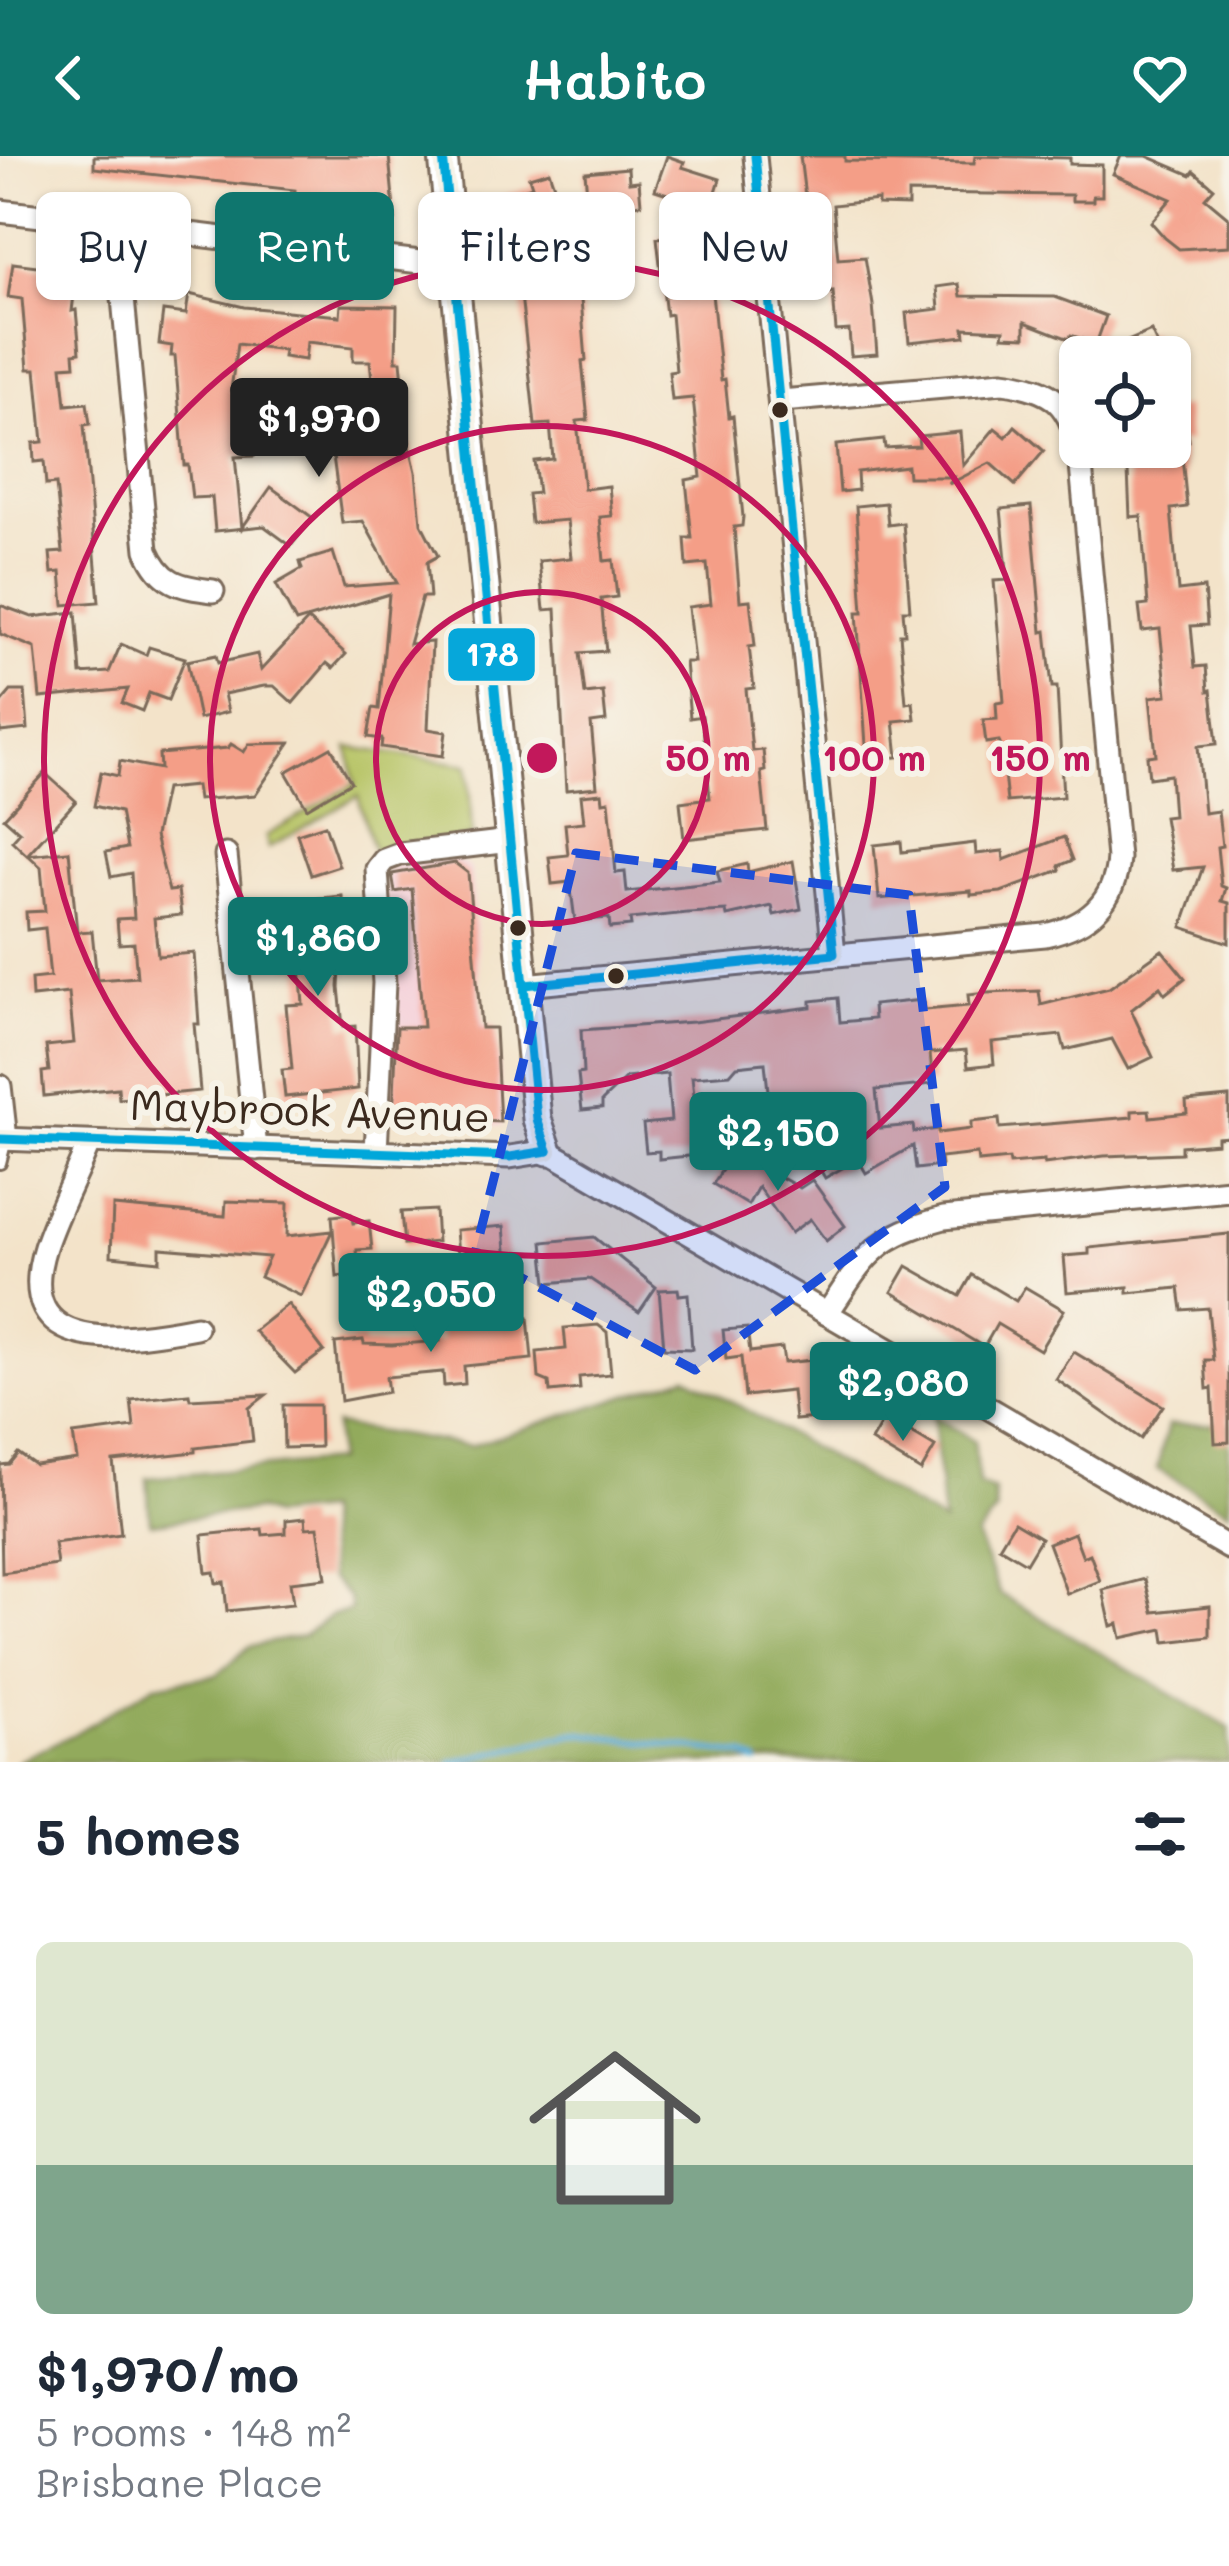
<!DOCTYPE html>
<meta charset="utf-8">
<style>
:root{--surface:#fff;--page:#f2f2f3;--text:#1f2937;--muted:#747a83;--line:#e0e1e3;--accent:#0f766e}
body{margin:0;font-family:Mali,sans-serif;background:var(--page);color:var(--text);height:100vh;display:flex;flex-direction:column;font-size:45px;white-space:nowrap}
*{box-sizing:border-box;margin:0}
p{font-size:39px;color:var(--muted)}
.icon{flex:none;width:66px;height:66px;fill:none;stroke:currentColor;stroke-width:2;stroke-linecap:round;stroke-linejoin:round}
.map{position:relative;height:1606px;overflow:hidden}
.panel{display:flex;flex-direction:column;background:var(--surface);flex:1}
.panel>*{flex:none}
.hud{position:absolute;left:36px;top:36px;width:1158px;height:108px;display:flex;gap:24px}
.buttons{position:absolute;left:1059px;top:180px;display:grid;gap:24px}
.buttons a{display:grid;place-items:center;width:132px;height:132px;border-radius:18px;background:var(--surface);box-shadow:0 3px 9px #0004;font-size:60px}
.price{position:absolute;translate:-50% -102px;padding:0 27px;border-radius:12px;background:var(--accent);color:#fff;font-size:39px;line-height:78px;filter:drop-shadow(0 3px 6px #0008)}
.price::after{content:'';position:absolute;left:50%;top:72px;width:36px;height:27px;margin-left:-18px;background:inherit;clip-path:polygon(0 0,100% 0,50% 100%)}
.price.current{background:#222;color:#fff}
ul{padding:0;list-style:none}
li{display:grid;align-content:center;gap:24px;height:636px;padding:0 36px}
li+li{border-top:3px solid var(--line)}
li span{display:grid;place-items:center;height:372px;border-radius:18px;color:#555}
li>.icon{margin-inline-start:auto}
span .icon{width:216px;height:216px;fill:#fffc;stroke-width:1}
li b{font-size:51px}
h2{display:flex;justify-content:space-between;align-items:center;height:144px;padding:0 36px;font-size:51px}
.tag{padding:0 42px;border-radius:18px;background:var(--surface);box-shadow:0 3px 9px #0004;font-size:42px;line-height:108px}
.tag.current{background:var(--accent);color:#fff}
header{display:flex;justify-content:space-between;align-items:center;height:156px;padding:0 36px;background:var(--accent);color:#fff;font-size:54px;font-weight:600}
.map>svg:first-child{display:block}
.built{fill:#f5cfd9}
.green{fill:#b8c567;stroke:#7a7842;stroke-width:3}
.forest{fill:#92aa5c;stroke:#666a3d;stroke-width:3}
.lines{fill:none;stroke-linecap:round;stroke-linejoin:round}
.stream{stroke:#58a9d2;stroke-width:6}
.building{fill:#f49e87}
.service-casing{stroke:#7b6b5a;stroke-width:16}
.minor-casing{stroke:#7b6b5a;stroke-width:27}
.tertiary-casing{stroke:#7b6b5a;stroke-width:33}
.service{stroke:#fff;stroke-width:10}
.minor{stroke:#fff;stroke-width:21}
.tertiary{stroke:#fff;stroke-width:27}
.bus-1-casing{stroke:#f7f3e8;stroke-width:18}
.bus-1{stroke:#06a7da;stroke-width:9}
.marked{fill:#1d4ed8;fill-opacity:0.2;stroke:#1d4ed8;stroke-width:9;stroke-dasharray:24 15;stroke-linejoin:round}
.ring{fill:none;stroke:#c2185b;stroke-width:6}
.bus-dot{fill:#3b2a1e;stroke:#f7f3e8;stroke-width:4.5}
.labels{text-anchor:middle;stroke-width:12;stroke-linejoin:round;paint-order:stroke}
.street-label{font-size:42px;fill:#3b2a1e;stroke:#f7f3e8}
.centre{fill:#c2185b;stroke:#f7f3e8;stroke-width:6}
.ring-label{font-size:36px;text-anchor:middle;font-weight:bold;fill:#c2185b;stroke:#f7f3e8;stroke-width:12;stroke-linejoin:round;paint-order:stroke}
.line-badge{stroke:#f7f3e8;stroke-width:4.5}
.badge-label{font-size:33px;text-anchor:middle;font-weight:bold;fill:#fff}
</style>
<header><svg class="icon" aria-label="back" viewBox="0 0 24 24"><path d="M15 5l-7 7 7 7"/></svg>Habito<svg class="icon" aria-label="heart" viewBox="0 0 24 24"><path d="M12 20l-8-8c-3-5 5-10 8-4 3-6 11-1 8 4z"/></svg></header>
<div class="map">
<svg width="1229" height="1606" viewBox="0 0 1229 1606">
<rect width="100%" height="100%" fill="#f7f3e8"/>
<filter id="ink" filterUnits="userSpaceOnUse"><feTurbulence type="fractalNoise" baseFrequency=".00833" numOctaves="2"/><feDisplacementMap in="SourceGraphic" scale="24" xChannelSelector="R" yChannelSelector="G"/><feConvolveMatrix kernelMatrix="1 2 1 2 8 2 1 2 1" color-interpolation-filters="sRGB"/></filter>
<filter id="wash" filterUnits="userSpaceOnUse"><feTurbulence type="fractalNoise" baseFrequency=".004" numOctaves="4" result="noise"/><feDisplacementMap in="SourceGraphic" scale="48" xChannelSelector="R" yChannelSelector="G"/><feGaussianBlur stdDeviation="2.7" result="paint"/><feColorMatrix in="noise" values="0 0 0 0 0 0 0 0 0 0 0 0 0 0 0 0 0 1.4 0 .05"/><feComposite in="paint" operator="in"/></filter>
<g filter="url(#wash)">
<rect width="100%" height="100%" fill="#f3e3c9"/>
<!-- built -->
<polygon class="built" points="455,700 471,713 483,869 496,870 503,970 386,964 385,717 396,707"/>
<!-- green -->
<polygon class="green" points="348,591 468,609 472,680 376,704 358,640 268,692 266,680 355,628"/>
<!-- forest -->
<g class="forest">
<polygon points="687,1220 943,1367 933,1259 974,1285 979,1329 994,1335 996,1356 976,1380 1000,1438 1229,1572 1229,1606 16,1606 74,1578 155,1529 217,1519 250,1490 303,1480 332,1459 350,1455 350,1444 330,1422 324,1355 272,1360 257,1354 150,1367 147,1322 336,1305 335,1269 470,1290"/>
<polygon points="1229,1268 1229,1355 1157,1313 1168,1269"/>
</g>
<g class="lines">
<!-- stream -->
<polyline class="stream" points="452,1606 577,1577 744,1599 757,1606"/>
</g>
<g id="blocks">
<!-- building -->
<g class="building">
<polygon points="94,0 389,0 395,64 372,66 370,47 347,50 295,40 295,34 94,12"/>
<polygon points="667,0 684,6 682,11 720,23 711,52 655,34"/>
<polygon points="800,0 845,0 845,5 974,7 975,0 1070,2 1070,8 1102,9 1102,40 1093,40 1093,45 1072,45 1072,39 908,37 908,50 878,49 878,44 833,49 838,103 865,101 873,149 877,198 851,200 849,174 836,175 833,136 817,138"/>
<polygon points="1121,0 1147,0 1191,19 1194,15 1214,32 1205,42 1229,62 1229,90 1179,93 1165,82 1151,66 1171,43 1113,18"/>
<polygon points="628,12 629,26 639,25 641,48 616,51 616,58 589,60 585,16"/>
<polygon points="549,15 561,50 532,60 536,97 541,96 542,111 578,107 586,204 582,205 588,264 577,265 584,333 609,330 612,360 600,361 604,405 613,404 617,441 601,443 606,495 580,497 585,538 603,536 606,565 591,567 597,631 566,634 556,453 544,454 539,405 571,402 567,364 531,367 528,338 538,337 534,305 553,303 550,268 535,269 516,92 497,94 495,73 508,68 499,41 532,30 529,21"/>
<polygon points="688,79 690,92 707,90 721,224 725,223 729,261 733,260 743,361 742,370 734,371 740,445 750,444 755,490 749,491 754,532 746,533 752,595 763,594 765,615 761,616 767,674 684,683 680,646 710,642 702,560 690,562 685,506 694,506 688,451 711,448 707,408 687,410 685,382 692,382 686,324 701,321 693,242 672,244 669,216 676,215 671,158 666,159 657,82"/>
<polygon points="13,107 77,115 72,155 76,154 80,196 74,197 75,209 62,210 66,249 87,247 90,268 84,269 99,446 64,449 61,416 52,417 50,397 63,396 56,328 46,329 44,305 34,306 33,287 43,286 36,213 28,213 22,143 8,141"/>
<polygon points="959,128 961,140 1055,141 1106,160 1096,188 1071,179 1069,183 1025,166 1025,181 1003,180 1004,174 964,172 965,180 909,186 906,157 939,153 937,131"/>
<polygon points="189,138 244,151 340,160 341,149 397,150 396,205 401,205 406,257 402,257 416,316 421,367 438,400 427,406 430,441 422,441 409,488 432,486 428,573 446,576 443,600 381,591 382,583 368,581 373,552 379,553 389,438 296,466 276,428 302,413 300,406 333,396 344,431 397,427 363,365 342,367 333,300 320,302 317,279 377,267 370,205 353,205 353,191 307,186 305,204 283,201 284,194 237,188 231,234 241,233 244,260 250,259 254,300 235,301 242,372 271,331 313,362 291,390 264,370 215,375 212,341 192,342 188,309 184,309 175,200 171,200 172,190 159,188 163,155 186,158"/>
<polygon points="1151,175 1163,201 1091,201"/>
<polygon points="1186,251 1189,285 1170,287 1170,253"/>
<polygon points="1015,270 1044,295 1015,329 990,307 949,328 954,321 908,321 907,310 857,316 858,334 840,336 836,289 884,284 885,292 919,290 918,280 960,276 963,310 995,272 1006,281"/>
<polygon points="1127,291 1181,291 1187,351 1171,353 1178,435 1204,432 1207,469 1191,470 1195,511 1206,510 1208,535 1211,534 1217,588 1198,590 1204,657 1218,655 1222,690 1217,691 1221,730 1226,732 1222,745 1229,747 1229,787 1182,771 1203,711 1173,714 1164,661 1173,660 1170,619 1149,622 1147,600 1156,599 1150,541 1167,539 1160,473 1142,475 1139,450 1148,449 1141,360 1130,361"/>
<polygon points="886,347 888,369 903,367 910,454 903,454 905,478 900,478 906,547 913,546 915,563 894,565 898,601 867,604 857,456 863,456 856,350"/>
<polygon points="1031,350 1042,476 1046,475 1052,531 1057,531 1063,641 1007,646 1001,591 999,585 986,587 983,564 997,563 996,547 1004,546 994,425 1008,424 1001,353"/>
<polygon points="0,449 32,461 76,456 81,518 109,516 121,488 146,499 149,491 185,502 168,544 149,537 142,555 122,547 128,533 40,542 35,492 0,478"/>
<polygon points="308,464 346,498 333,512 327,507 293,547 274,530 264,530 224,538 228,556 199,563 187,505 216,499 218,507 257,498 261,514"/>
<polygon points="11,535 25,535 28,573 0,576 0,548"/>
<polygon points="290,587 255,639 198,644 196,630 165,633 155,680 169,735 178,734 181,759 154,762 158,800 194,797 199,868 194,868 200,935 119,943 118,932 44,940 42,916 49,915 46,890 74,887 69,837 32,841 31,823 50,821 45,772 27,774 26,756 45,755 41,711 28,699 69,695 77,776 92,775 97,824 137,821 134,787 119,788 117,763 134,762 131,717 111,721 106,696 127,692 120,656 94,650 101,616 118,620 120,605 160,613 159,598 228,592 231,588 244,596 249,588"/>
<polygon points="331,591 351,626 307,652 286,616"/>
<polygon points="45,617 76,645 27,699 12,685 20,676 4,662"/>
<polygon points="602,637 603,646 609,645 616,717 625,716 627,736 720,726 717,715 747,708 748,716 793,705 801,753 774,759 772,750 727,760 726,755 687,757 630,763 631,770 610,772 609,762 575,765 570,726 552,728 549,701 568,699 565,668 584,666 581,639"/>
<polygon points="325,669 339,710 311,719 297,678"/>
<polygon points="1064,681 1073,704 1059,710 1060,714 1001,736 971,739 971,735 879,743 874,689 901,686 902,696 975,687 976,698 1003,695 1004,704"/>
<polygon points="455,707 468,717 481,872 495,872 500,966 393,961 397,871 423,871 412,733 395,736 392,718"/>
<polygon points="342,740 349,813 340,814 339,831 343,871 355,870 358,933 285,941 282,914 292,913 286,849 303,848 300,810 288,811 280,746"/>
<polygon points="1162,794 1185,822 1165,838 1160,831 1131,854 1153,901 1128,913 1112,883 1065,894 1061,879 992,886 994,908 968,911 966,894 930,897 933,928 876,934 880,972 913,969 914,976 938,973 938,977 971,973 971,966 999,963 1000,972 1132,961 1132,955 1149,954 1150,961 1187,957 1186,945 1229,941 1229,980 1217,981 1217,987 1181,990 1181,997 1104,1000 1044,1008 1044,1005 1010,1008 1009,1003 978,1006 977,998 940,1002 941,1010 916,1013 913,990 866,1017 858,1003 825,1022 810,996 842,978 820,939 769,944 765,907 737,910 730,918 692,921 697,968 715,966 718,997 659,1003 659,995 646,996 643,968 671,965 667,918 626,922 602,945 602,952 582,954 578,918 583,917 581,874 693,866 811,851 811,845 838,842 840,866 874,863 873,849 923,844 924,854 969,850 968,839 987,837 1039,835 1041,849 1109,832"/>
<polygon points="729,991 744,999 747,994 771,1009 768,1014 800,1032 812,1024 845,1070 826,1085 810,1063 791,1077 758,1031 748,1049 713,1028 733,997"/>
<polygon points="226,1045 288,1047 287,1080 332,1075 301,1140 260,1121 269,1101 160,1092 160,1105 111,1100 113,1050 225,1060"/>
<polygon points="435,1054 437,1086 404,1089 401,1056"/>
<polygon points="351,1058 353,1067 369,1065 372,1093 357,1094 359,1118 337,1121 332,1060"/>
<polygon points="504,1070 507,1106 459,1111 456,1074"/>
<polygon points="1229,1078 1229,1286 1215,1287 1212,1232 1207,1233 1205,1204 1213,1204 1208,1152 1182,1154 1179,1132 1128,1137 1128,1131 1067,1136 1064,1100 1089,1098 1089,1092"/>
<polygon points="594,1081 656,1131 639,1156 590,1123 547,1127 543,1086"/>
<polygon points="907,1110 960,1140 972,1119 1016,1145 1025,1131 1064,1154 1040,1194 997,1168 984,1191 892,1136"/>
<polygon points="678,1133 679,1139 688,1138 692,1193 664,1192 659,1134"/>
<polygon points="288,1148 324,1195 295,1217 254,1175"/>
<polygon points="459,1158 460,1169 528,1162 532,1203 464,1210 465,1228 444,1230 443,1216 386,1221 388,1236 341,1245 335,1187 363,1184 364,1188 392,1189 440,1185 438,1160"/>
<polygon points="598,1169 607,1176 611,1218 579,1221 580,1233 550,1236 549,1226 539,1222 537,1196 566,1193 564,1172"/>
<polygon points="747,1172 750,1196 782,1192 784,1207 813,1204 816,1229 842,1226 845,1259 795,1264 792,1235 745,1240 741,1201 726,1203 723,1174"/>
<polygon points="1074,1196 1163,1250 1141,1283 1056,1223"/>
<polygon points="189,1238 190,1243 266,1239 249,1252 253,1285 195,1292 195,1296 113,1305 121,1378 54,1387 57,1409 2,1417 0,1309 9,1308 18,1297 35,1309 77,1303 73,1279 134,1271 131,1244"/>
<polygon points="283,1249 319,1249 320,1291 284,1292"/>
<polygon points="885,1261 935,1291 921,1315 871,1285"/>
<polygon points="305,1362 306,1372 318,1371 326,1422 290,1426 293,1448 227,1455 224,1426 216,1427 214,1416 206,1417 202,1379 262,1373 263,1379 286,1377 286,1364"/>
<polygon points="1014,1366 1041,1382 1026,1407 999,1391"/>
<polygon points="1074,1377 1083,1401 1090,1398 1100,1425 1067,1438 1048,1387"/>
<polygon points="1145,1423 1153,1456 1210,1450 1210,1481 1165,1486 1163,1473 1121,1482 1118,1468 1111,1470 1103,1434"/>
</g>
</g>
</g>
<g filter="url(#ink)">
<use href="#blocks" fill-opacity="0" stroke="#7b6b5a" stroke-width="3"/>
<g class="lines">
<!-- service casing -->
<g class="service-casing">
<polyline id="service" points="0,1007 6,983"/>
</g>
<!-- minor casing -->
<g class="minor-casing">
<g id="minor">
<polyline points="755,0 834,798"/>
<polyline points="0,55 453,110"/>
<path d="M116 69 147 394C161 427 179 431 213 435"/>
<polyline points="226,699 256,993"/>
<path d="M525 829 1045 779C1087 770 1115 747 1118 702L1080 299C1071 248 1054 233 1003 226L781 245"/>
<polyline points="0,930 6,983"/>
<polyline points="0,983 510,1001 548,995 1229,1392"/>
<path d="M89 987C75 1022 57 1055 45 1091 10 1203 128 1184 196 1171"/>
<polyline points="376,996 384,827 377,713 384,704 400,698 510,685"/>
<path d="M827 1158C866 1099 873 1081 944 1062L1229 1034"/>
</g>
</g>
<!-- tertiary casing -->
<g class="tertiary-casing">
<polyline id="tertiary" points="443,0 537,963 548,995"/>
</g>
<!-- service -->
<use href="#service" class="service"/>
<!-- minor -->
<use href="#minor" class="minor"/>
<!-- tertiary -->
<use href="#tertiary" class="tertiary"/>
<!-- bus-1 casing -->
<g class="bus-1-casing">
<g id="bus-1">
<polyline points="443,0 537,963 548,995"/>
<polyline points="525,829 834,798 755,0"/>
<polyline points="0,983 510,1001 548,995"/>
</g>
</g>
<!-- bus-1 -->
<use href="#bus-1" class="bus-1"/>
</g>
</g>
<!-- marked area -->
<path class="marked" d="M576 697 909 739 945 1031 695 1214 475 1097Z"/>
<!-- distance rings -->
<g class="ring">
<circle cx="542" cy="602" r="166"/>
<circle cx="542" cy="602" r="332"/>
<circle cx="542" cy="602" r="498"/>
</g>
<!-- markers -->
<g class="bus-dot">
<circle cx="780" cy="254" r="10"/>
<circle cx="518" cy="772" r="10"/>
<circle cx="616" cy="820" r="10"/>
</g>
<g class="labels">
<!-- street labels -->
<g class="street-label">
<text transform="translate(310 955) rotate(2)" y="15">Maybrook Avenue</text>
</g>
</g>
<circle cx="542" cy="602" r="18" class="centre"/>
<g class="ring-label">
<text x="708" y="615">50 m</text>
<text x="874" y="615">100 m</text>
<text x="1040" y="615">150 m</text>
</g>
<rect class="line-badge" x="446" y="470" width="91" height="57" rx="12" fill="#06a7da"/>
<g class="badge-label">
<text x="492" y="510">178</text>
</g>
</svg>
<div class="buttons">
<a><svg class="icon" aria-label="locate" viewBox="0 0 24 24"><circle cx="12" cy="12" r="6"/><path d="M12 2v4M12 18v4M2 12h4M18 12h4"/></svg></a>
</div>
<b class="price current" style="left:319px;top:324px">$1,970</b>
<b class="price" style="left:318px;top:843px">$1,860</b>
<b class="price" style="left:778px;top:1038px">$2,150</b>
<b class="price" style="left:431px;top:1199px">$2,050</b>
<b class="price" style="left:903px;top:1288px">$2,080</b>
<div class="hud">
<a class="tag">Buy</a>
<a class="tag current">Rent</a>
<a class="tag">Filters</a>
<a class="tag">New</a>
</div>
</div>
<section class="panel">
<h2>5 homes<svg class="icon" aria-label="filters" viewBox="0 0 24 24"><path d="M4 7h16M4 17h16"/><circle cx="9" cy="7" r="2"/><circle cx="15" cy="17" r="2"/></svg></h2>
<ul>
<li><span style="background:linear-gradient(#dfe7d0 60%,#7fa58c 0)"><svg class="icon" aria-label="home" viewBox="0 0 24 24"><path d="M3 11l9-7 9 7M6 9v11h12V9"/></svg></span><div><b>$1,970/mo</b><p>5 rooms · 148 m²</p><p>Brisbane Place</p></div></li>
</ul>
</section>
